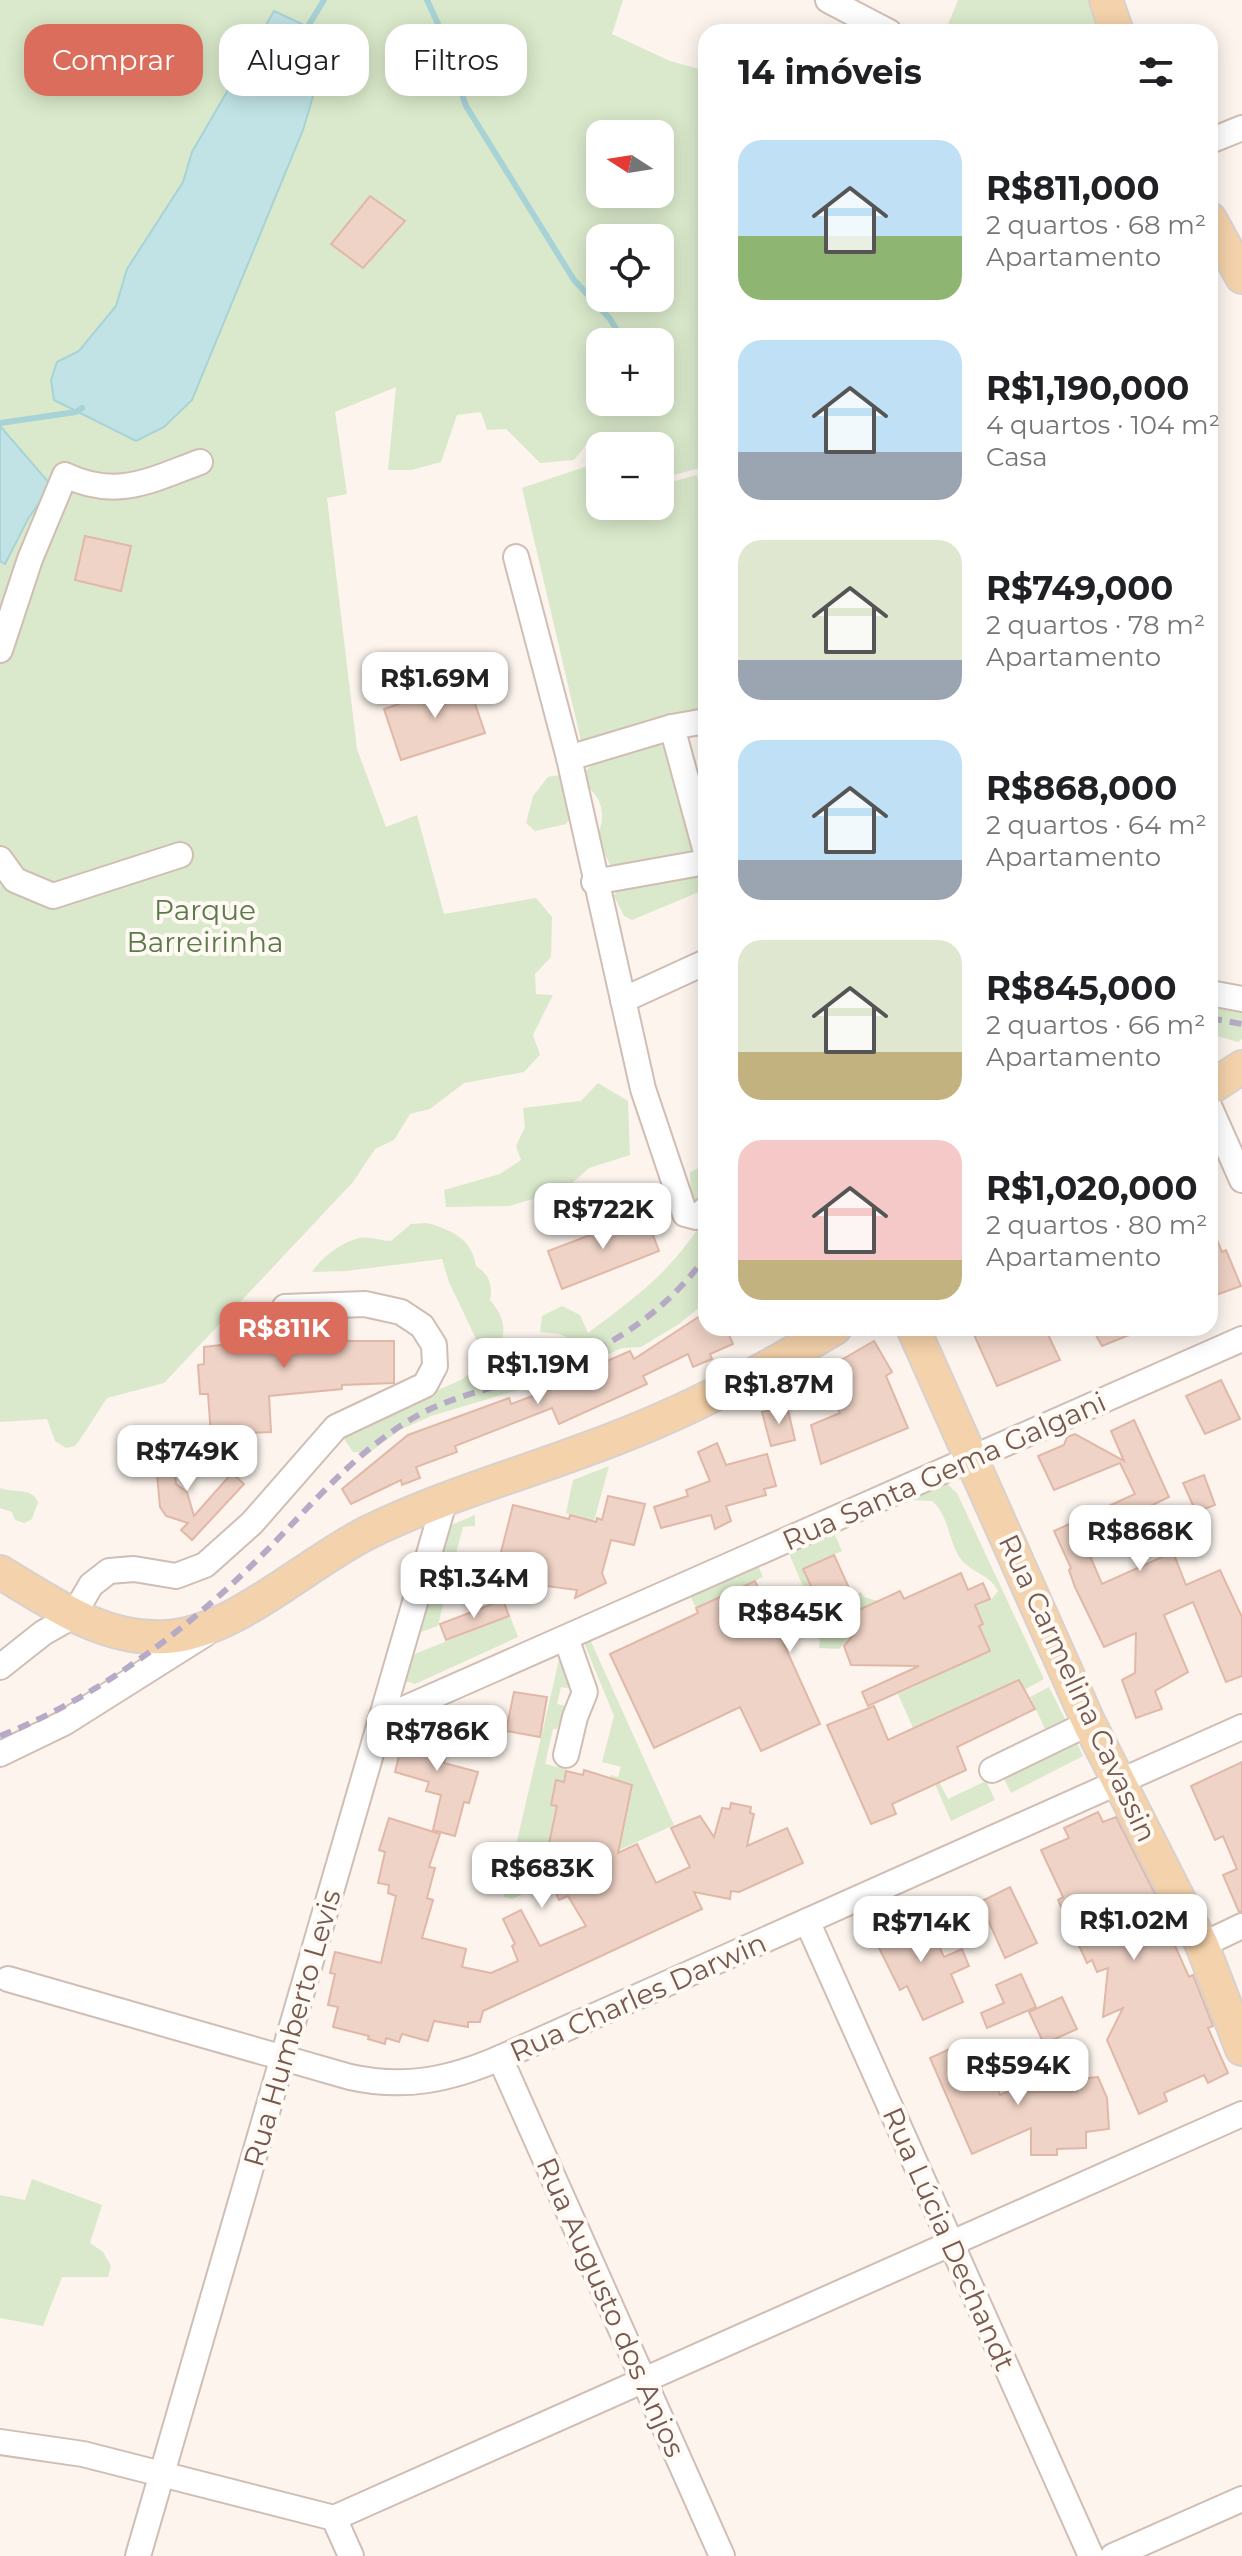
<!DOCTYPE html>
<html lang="pt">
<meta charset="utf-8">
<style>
:root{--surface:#fff;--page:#f6f6f6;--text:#202124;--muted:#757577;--accent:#db6d5c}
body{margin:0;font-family:Montserrat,sans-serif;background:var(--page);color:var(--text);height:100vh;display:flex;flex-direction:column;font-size:30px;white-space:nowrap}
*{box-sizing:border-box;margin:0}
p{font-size:26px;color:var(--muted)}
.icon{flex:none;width:44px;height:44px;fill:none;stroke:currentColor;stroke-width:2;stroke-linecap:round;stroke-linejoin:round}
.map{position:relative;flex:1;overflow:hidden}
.side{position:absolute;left:698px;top:24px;width:520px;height:1312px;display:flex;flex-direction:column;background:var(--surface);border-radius:24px;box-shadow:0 4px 20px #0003}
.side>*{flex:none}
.guide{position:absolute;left:24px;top:24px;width:554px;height:72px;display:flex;gap:16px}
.needle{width:52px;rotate:282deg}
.buttons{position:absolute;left:586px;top:120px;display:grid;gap:16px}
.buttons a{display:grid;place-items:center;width:88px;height:88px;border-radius:16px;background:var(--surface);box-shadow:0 4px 20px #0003;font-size:40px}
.price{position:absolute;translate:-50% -68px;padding:0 18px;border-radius:16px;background:#fff;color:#222;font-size:26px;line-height:52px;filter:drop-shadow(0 2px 4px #0008)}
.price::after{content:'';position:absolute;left:50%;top:48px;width:24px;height:18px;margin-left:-12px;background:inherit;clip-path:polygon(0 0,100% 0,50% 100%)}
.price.active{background:var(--accent);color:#fff}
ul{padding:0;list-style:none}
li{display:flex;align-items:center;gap:24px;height:200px;padding:0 40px}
li span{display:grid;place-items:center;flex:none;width:224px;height:160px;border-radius:24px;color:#555}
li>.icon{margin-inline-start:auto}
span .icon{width:96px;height:96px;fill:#fffc;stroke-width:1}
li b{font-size:34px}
h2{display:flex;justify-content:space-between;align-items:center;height:96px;padding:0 40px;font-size:34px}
.pill{padding:0 28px;border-radius:24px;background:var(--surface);box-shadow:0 4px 20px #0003;font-size:28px;line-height:72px}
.pill.active{background:var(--accent);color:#fff}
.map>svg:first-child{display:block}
.green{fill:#dae9cb;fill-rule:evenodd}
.water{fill:#c1e3e5;stroke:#a8d3d6;stroke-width:2}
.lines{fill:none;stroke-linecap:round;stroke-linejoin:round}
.stream{stroke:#a8d3d6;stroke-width:6}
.building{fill:#efd3c6;stroke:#e1b8a7;stroke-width:2}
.minor-casing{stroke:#d0beb4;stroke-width:28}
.major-casing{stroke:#d9d1ce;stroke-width:36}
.minor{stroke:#fff;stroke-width:24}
.major{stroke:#f4d2ab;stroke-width:32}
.rail{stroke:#b7aac6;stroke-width:6;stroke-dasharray:12 8;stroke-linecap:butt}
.labels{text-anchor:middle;stroke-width:8;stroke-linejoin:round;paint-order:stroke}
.park-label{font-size:28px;fill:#5c7a49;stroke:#fef9f3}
.street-label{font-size:28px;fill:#765a50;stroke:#fef9f3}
</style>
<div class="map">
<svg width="1242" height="2556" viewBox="0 0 1242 2556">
<rect width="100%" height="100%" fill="#fcf4ed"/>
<!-- green -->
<g class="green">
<path d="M0 0H623L612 34 670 61 706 71V496L700 468 662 478 660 446H648L644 438 594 435 574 460 540 463 506 429 487 430 481 412 457 415 441 462 411 470H388L396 387 335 412 347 494 327 498 357 749 386 827 417 815 444 914 536 898 552 917 551 957 535 974 536 994 553 995 533 1035 540 1055 524 1072 464 1083 430 1109 410 1114 394 1140 375 1149 353 1182 164 1383 107 1398 79 1441 75 1446 66 1448 55 1441 47 1419 0 1422ZM600 134H660V194H600ZM600 238H660V298H600ZM600 342H660V402H600Z"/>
<polygon points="958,0 1094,0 1104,32 945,32"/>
<polygon points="600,462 600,506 660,506 660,485 697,475 706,517 706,715 582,745 522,488"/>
<path d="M664 738 706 889 632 920 624 916 614 896 620 886 602 848 594 846 589 832 600 829C606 810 599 792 581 783 583 755 640 746 664 738Z"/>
<polygon points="565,774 578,807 566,824 535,831 526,823 533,796 548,777"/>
<polygon points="1210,1004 1242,1012 1242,1039 1238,1042 1210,1034"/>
<polygon points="598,1083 628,1101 630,1155 589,1168 549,1204 547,1195 509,1206 446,1207 444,1190 500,1174 521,1160 516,1146 525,1127 523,1108 581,1101"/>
<path d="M706 1165V1302L679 1324 641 1347 622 1348 542 1383 431 1416 400 1430 369 1453 353 1452 344 1439 353 1427 461 1380 480 1365 508 1363 575 1341 559 1334 540 1332 542 1316 562 1306 580 1315 588 1333C640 1294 668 1274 705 1219L691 1204 690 1172Z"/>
<path d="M427 1223C452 1230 472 1239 476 1266 489 1274 493 1285 490 1300 503 1316 507 1326 500 1346L485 1347 478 1343 449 1282 442 1259 346 1271 312 1272C322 1257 340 1243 359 1238 368 1236 381 1241 391 1241L411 1224Z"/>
<polygon points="609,1466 594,1521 566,1513 573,1480"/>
<path d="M944 1481 957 1493 1044 1679 1024 1690 1019 1680 913 1728 898 1694 989 1651 978 1627 983 1623 976 1606 992 1599 998 1591C990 1574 971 1573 960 1558 948 1540 949 1515 932 1501L910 1500 865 1520 862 1516Z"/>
<path d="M0 1488C13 1493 32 1487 38 1502L32 1519 24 1523 15 1520 12 1512 0 1508Z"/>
<polygon points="475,1515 475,1526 463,1527 452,1569 432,1571 444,1528"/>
<polygon points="855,1520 856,1524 835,1535 842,1551 804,1569 812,1588 805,1591 787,1549"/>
<polygon points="754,1556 763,1577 696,1608 686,1588"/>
<polygon points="427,1591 446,1592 438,1626 415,1634"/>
<polygon points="861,1592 864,1597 878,1601 882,1609 849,1624 853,1634 839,1649 819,1648 820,1640 801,1618"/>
<polygon points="510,1616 518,1637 415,1684 405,1681 408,1659 412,1655"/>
<polygon points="588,1635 674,1825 512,1899 504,1897 562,1647 578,1690 561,1687 557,1704 566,1706 557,1729 553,1729 545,1764 566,1769 563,1781 556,1780 550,1805 557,1806 546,1858 580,1865 615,1819 625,1820 633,1784 610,1778 611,1775 618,1777 621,1767 602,1762 614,1716 582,1638"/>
<polygon points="1049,1687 1067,1723 1047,1733 1030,1697"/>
<polygon points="1074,1736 1083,1756 1011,1793 1001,1773"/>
<polygon points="986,1781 995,1800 951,1821 935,1784 939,1782 948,1799"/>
<polygon points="32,2179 102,2205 90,2243 103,2252 111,2266 108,2277 62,2277 43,2326 0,2318 0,2195 25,2200"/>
</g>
<!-- water -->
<g class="water">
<polygon points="274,11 321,33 322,66 303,130 192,400 164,427 136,441 54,400 51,380 57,362 79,351 116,306 127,269 183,182 192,152"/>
<polygon points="0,426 51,485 28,519 5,564 0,561"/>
</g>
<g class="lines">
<!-- stream -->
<g class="stream">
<polyline points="427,0 439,26 466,106 574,280 610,319 624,342"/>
<polyline points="305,31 324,0"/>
<polyline points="652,402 655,409"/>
<polyline points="0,423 76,412 82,408"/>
</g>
</g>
<!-- building -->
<g class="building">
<polygon points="370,196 405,221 363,268 331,244"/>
<polygon points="85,536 131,546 121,591 75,580"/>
<polygon points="467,680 485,733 401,760 384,709"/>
<polygon points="645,1214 659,1251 562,1289 548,1251"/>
<polygon points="1210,1223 1222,1252 1226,1250 1241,1286 1210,1297"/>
<polygon points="706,1312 706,1328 726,1328 733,1344 710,1354 712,1359 693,1367 688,1354 643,1376 647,1384 559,1424 552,1408 455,1446 457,1452 416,1467 420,1478 402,1485 401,1480 351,1504 342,1489 408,1435 509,1398 511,1404 544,1392 587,1374 586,1370 630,1351 634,1359"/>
<polygon points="337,1320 339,1341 394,1341 394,1383 342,1385 342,1389 269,1396 271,1432 211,1435 208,1394 200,1394 198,1365 204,1364 204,1347 239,1343 237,1325"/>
<polygon points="971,1328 1045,1328 1060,1360 997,1386"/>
<polygon points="1092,1328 1144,1328 1144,1329 1102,1346"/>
<polygon points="874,1341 892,1372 886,1376 908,1428 821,1464 811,1425 840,1413 817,1374"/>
<polygon points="1221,1380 1240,1419 1205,1434 1186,1396"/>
<polygon points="787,1406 795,1440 771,1446 762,1412"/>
<polygon points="1134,1420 1169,1497 1142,1510 1148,1524 1087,1549 1102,1584 1173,1552 1186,1585 1220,1570 1242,1617 1242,1676 1226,1682 1193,1602 1164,1615 1188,1672 1155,1691 1162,1709 1136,1718 1122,1680 1135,1673 1136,1633 1104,1647 1075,1587 1069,1570 1071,1568 1054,1531 1135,1494 1120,1463 1054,1490 1038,1456 1064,1445 1067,1437 1075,1434 1124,1461 1111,1431"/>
<polygon points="172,1440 176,1484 187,1492 194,1516 232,1473 244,1484 192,1540 181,1530 188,1523 166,1516 160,1507 154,1442"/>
<polygon points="717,1443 726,1465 767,1454 776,1486 764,1489 766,1495 726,1506 731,1521 715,1529 711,1515 661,1528 654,1507 688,1496 686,1490 710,1481 698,1452"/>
<polygon points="1204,1475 1215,1505 1196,1512 1183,1483"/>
<polygon points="608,1496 645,1504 634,1545 611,1540 602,1573 606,1583 575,1598 577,1590 524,1583 495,1576 513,1505 569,1519 570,1515 596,1522 597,1518 602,1520"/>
<polygon points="834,1555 859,1610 900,1591 904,1599 961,1573 968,1590 983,1583 990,1599 975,1605 983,1624 979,1626 990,1651 868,1706 862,1692 919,1666 851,1665 844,1646 854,1634 839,1601 777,1629 820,1724 761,1751 740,1707 654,1748 610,1654 698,1613 696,1608 755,1581 768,1608 812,1588 803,1569"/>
<polygon points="503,1600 509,1616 446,1640 440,1624"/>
<polygon points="1019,1680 1035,1709 957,1747 966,1770 892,1804 896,1814 871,1824 827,1725 874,1706 888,1740"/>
<polygon points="514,1692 547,1697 540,1737 506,1731"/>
<polygon points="454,1722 444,1763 478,1772 469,1803 464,1802 455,1836 433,1830 441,1795 426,1791 429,1782 395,1772 405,1732"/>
<polygon points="1242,1762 1242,1911 1239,1912 1223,1875 1237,1869 1223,1836 1215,1840 1191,1786"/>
<polygon points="584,1770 632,1785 618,1853 637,1844 656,1883 690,1867 671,1828 700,1816 714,1837 722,1808 730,1809 731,1803 751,1807 750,1813 754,1814 747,1846 787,1828 803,1863 739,1892 731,1891 730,1899 694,1892 702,1909 483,2011 480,2022 468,2022 468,2027 434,2021 428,2041 402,2034 399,2042 386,2038 385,2044 368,2039 369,2036 333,2027 338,2007 328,2005 335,1974 330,1973 335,1952 381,1963 396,1896 388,1893 389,1885 378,1883 385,1852 379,1850 389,1818 440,1834 429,1867 435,1868 427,1898 433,1900 422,1938 466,1949 462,1967 491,1973 518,1961 512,1946 515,1944 503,1919 521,1910 540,1946 586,1926 568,1896 559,1900 552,1884 589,1867 546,1858 557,1806 551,1805 556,1780 564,1782 566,1771 583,1775"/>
<polygon points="1098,1812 1103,1822 1116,1817 1180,1943 1175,1946 1189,1977 1193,1975 1213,2026 1208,2028 1228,2073 1208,2083 1204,2075 1164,2093 1167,2101 1139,2114 1107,2040 1123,2008 1103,2017 1108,1968 1097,1972 1092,1960 1087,1963 1058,1900 1063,1897 1041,1850 1069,1838 1064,1828"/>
<polygon points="1010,1887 1037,1943 1005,1958 980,1902"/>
<polygon points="924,1913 944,1957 962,1949 969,1966 951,1974 963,2002 923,2020 907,1986 900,1990 871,1932 910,1914 912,1918"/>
<polygon points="1021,1974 1036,2007 987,2028 981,2013 1004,2003 996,1985"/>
<polygon points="1062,1997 1077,2029 1044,2044 1029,2012"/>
<polygon points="967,2041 981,2072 988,2068 1000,2095 1018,2087 1021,2092 1077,2092 1077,2079 1098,2077 1107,2098 1109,2129 1086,2132 1086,2148 1057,2149 1057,2155 1031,2155 1031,2128 972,2154 930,2058"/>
</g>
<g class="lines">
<!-- minor casing -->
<g class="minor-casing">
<g id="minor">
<polyline points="828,0 889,32"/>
<polyline points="1210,141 1242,128"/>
<polyline points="516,557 569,758 643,1089 685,1214 696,1217 706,1209"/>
<path d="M0 650 30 559 65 475C117 500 151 480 200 462"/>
<polyline points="672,727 706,721"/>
<polyline points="569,758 672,727 706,852"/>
<polyline points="0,859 15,880 53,896 180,855"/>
<polyline points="594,882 706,862"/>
<polyline points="1210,993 1242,999"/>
<polyline points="623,1000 706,962"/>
<polyline points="1210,1108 1242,1180"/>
<polyline points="566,1638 585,1692 575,1717 566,1755"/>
<polyline points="0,1667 43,1633 73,1616 91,1585 109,1571 134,1569 176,1576 205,1565 252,1523 336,1427 425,1385 435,1366 434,1345 422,1326 401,1312 365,1304 285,1307"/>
<polyline points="381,1719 1242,1339"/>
<polyline points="0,1754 64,1723 205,1634"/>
<polyline points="992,1770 1089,1723"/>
<polyline points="807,1921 1091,2556"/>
<polyline points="1202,1945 1242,1926"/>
<path d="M8 1979 350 2077C404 2089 449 2080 500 2058L1242 1727"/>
<polyline points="500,2058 722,2556"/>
<polyline points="0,2442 83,2454 334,2518 1242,2114"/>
<polyline points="334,2518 351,2556"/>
<polyline points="138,2556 445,1499"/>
<polyline points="1113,2556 1242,2499"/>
</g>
</g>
<!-- major casing -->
<g class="major-casing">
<g id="major">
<polyline points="1106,0 1117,32"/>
<polyline points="1210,219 1242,277"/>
<polyline points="1210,1088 1242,1067"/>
<polyline points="913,1328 1089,1723 1202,1945 1242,2049"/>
<path d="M0 1572C52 1603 103 1641 166 1637 235 1633 306 1563 369 1532 451 1492 540 1469 624 1435 698 1406 767 1369 835 1328"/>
</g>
</g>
<!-- minor -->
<use href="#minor" class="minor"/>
<!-- major -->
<use href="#major" class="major"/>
<!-- rail -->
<g class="rail">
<polyline points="1210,1018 1242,1024"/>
<path d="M0 1736C92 1700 179 1636 250 1567 303 1516 350 1454 415 1417 451 1396 495 1388 535 1375 603 1353 664 1315 706 1256"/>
</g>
</g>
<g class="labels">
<!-- park labels -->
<g class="park-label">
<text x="205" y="920">Parque<tspan x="205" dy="32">Barreirinha</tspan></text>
</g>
<!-- street labels -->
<g class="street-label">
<text transform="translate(944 1471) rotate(-24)" y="10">Rua Santa Gema Galgani</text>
<text transform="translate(1078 1688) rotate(65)" y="10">Rua Carmelina Cavassin</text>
<text transform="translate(638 1997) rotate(-24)" y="10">Rua Charles Darwin</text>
<text transform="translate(292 2028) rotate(-74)" y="10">Rua Humberto Levis</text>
<text transform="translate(949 2239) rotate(66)" y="10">Rua Lúcia Dechandt</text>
<text transform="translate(611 2307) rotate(66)" y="10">Rua Augusto dos Anjos</text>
</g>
</g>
</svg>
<div class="buttons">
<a><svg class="needle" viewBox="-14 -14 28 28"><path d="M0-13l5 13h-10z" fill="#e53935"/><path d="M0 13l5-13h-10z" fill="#757577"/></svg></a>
<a><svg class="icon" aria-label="locate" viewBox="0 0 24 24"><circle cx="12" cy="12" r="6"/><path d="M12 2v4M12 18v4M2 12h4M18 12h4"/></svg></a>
<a>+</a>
<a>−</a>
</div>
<b class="price" style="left:435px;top:720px">R$1.69M</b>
<b class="price" style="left:603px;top:1251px">R$722K</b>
<b class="price active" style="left:284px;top:1370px">R$811K</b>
<b class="price" style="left:538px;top:1406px">R$1.19M</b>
<b class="price" style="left:779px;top:1426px">R$1.87M</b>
<b class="price" style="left:187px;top:1493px">R$749K</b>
<b class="price" style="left:1140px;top:1573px">R$868K</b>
<b class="price" style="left:474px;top:1620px">R$1.34M</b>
<b class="price" style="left:790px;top:1654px">R$845K</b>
<b class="price" style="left:437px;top:1773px">R$786K</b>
<b class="price" style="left:542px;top:1910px">R$683K</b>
<b class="price" style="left:1134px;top:1962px">R$1.02M</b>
<b class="price" style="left:921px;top:1964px">R$714K</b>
<b class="price" style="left:1018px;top:2107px">R$594K</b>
<div class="guide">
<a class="pill active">Comprar</a>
<a class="pill">Alugar</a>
<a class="pill">Filtros</a>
</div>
<section class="side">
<h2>14 imóveis<svg class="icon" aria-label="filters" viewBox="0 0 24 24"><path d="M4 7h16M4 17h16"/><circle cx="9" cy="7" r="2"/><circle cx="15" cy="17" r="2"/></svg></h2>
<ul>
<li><span style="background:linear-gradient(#bfe0f5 60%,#8fb573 0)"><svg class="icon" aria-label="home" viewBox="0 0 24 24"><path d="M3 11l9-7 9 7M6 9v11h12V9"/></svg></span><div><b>R$811,000</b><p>2 quartos · 68 m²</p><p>Apartamento</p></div></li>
<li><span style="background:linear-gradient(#bfe0f5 70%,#9aa5b1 0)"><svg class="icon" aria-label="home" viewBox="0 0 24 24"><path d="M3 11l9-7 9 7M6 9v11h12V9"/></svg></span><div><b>R$1,190,000</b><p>4 quartos · 104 m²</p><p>Casa</p></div></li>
<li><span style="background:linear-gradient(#dfe7d0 75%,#9aa5b1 0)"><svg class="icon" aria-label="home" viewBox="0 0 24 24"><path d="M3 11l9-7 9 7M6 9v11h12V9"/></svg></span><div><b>R$749,000</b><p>2 quartos · 78 m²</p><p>Apartamento</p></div></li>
<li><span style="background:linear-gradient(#bfe0f5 75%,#9aa5b1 0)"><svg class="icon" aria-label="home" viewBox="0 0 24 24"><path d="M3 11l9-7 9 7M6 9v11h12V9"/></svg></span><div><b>R$868,000</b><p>2 quartos · 64 m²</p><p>Apartamento</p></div></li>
<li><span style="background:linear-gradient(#dfe7d0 70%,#c2b280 0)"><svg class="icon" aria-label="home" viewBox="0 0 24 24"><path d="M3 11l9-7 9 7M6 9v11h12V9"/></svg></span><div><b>R$845,000</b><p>2 quartos · 66 m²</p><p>Apartamento</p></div></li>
<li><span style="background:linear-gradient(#f6c9c9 75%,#c2b280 0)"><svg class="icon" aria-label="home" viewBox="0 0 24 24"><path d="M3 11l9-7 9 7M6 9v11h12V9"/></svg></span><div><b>R$1,020,000</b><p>2 quartos · 80 m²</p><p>Apartamento</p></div></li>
</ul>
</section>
</div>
